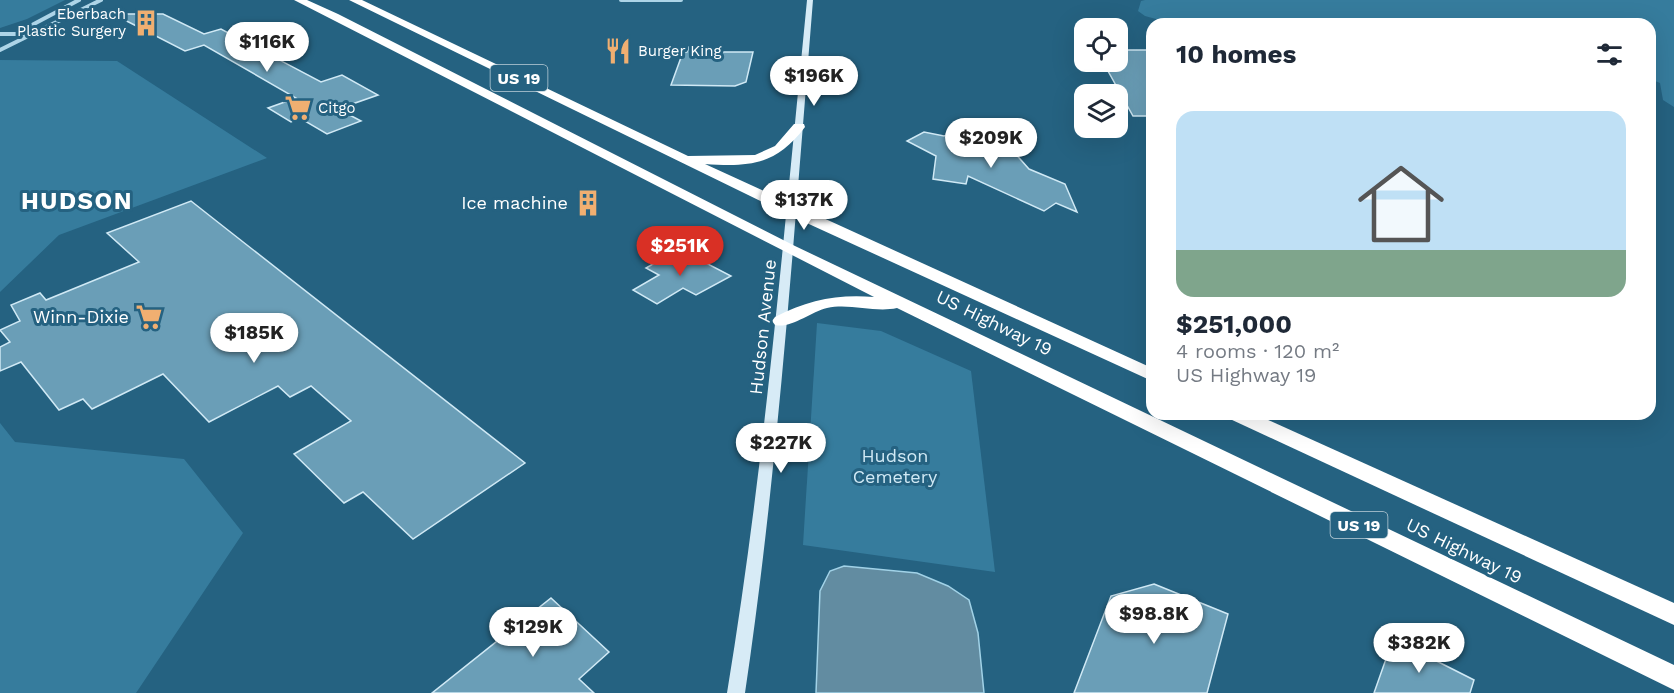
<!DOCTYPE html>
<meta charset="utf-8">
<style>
:root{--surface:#fff;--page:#f6f6f7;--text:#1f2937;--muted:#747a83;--line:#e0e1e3;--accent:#d93025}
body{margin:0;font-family:"Work Sans",sans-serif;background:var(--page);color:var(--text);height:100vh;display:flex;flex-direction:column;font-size:22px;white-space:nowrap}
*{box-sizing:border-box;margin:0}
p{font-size:20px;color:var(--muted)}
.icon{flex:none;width:33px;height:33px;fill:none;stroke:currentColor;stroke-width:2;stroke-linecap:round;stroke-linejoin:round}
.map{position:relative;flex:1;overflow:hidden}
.sheet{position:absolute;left:1146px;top:18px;width:510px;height:402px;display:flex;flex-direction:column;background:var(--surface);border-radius:18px;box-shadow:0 6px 24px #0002}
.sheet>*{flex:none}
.fabs{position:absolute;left:1074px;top:18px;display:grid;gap:12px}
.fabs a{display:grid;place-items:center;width:54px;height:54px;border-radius:12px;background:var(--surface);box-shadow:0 6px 24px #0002;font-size:30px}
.price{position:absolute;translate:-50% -51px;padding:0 14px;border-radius:21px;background:#fff;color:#222;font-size:20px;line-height:39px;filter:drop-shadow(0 2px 3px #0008)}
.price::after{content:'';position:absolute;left:50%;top:36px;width:18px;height:14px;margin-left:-9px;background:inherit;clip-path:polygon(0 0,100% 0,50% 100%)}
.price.current{background:var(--accent);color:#fff}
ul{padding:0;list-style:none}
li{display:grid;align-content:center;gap:12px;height:318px;padding:0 30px}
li+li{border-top:2px solid var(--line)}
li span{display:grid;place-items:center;height:186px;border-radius:18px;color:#555}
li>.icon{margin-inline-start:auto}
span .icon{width:108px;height:108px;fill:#fffc;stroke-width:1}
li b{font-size:26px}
h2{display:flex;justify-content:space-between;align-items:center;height:72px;padding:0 30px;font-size:26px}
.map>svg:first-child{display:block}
.green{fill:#367c9d}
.water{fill:#628ca1;stroke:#a1d2e7;stroke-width:1.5}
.building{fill:#6a9eb7;stroke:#d0e9f5;stroke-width:1.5}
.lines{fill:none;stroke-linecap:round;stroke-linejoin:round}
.street{stroke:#add4e7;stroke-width:4}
.secondary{fill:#d7ebf6;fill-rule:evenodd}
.highway{fill:#fff;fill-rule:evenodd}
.labels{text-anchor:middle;stroke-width:6;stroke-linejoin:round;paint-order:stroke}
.far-poi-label{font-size:15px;fill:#fff;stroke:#256281;text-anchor:start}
.shield{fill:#256281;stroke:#bed0d9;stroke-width:1.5}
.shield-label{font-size:16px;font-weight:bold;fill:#fff}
.poi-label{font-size:18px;fill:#fff;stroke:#256281;text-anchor:end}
.street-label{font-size:18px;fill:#fff;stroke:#256281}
.park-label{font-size:18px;fill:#d0e9f5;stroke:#256281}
.district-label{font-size:24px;font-weight:bold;letter-spacing:1.5px;fill:#fff;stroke:#256281}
</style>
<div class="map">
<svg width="1674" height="693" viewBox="0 0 1674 693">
<rect width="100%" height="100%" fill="#256281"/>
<!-- green -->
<g class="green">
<polygon points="0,0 65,0 27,19 0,28"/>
<polygon points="1145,0 1674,0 1674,107 1663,100 1660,83 1650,79 1650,24 1174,24 1145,16 1138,11 1141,1"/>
<polygon points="0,60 117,61 267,158 59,235 0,292"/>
<polygon points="817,323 881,331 971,371 995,572 803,545"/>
<polygon points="0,423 15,442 184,459 243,533 136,693 0,693"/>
</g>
<!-- water -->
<polygon class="water" points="844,566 917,573 948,586 969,600 978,633 984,693 816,693 820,591 830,571"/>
<!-- building -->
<g class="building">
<polygon points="113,14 163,14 204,34 221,29 321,82 342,75 378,95 338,109 361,121 327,134 300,118 291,122 268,108 296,98 204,45 185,51"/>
<polygon points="689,47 707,48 705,52 753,52 746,82 735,86 671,85 683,52 687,52"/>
<polygon points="1118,50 1152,50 1152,116 1133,116 1103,62 1118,62"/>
<polygon points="962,130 987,143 1004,141 1029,169 1065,184 1077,212 1056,203 1044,211 968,176 966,184 933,179 936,156 907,141 924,132 944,136"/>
<polygon points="191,201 224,227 525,463 413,539 363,492 344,503 294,454 351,421 311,386 290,397 278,386 209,422 163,374 92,409 83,399 59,410 21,362 0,371 0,347 10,342 0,330 20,321 11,305 40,293 46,300 139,262 107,233"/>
<polygon points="679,249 731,276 696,295 683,288 657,304 633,290 659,275 646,268"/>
<polygon points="1154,584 1228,614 1207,693 1074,693 1111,596"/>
<polygon points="551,598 609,652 579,679 594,693 432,693"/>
<polygon points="1393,639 1474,680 1470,693 1374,693"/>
</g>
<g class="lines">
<!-- street -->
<g class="street">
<polyline points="621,0 681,0"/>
<polyline points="0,34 29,34"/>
<polyline points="29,34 32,25 79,0"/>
<polyline points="0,50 101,0"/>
</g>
<!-- secondary -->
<path class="secondary" d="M807 0H813C794 231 779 463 745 693H727C765 463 784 231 807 0Z"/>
<!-- highway -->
<g class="highway">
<path d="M294 0H307L338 14 795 246 1674 665V690L897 308C875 313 850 303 827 308 810 312 791 329 775 325L772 321 775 317C808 300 837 294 874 297Z"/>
<path d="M349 0H362L688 156 755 155 775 146 794 124H804L805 127C776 165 751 167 705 164L1152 368V381L787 214Z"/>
<polygon points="1227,414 1255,414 1674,603 1674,625 1230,419"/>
</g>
</g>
<!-- icons -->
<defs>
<g id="building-bare" transform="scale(2.07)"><path d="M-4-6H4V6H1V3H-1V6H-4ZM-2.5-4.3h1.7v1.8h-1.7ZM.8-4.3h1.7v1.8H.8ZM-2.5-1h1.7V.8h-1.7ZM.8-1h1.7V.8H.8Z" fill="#f0af71" stroke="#256281" stroke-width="2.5" paint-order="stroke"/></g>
<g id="restaurant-bare" transform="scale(2.07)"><path d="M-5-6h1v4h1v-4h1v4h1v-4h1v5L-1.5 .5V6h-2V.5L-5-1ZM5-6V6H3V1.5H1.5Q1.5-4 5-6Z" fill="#f0af71" stroke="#256281" stroke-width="2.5" paint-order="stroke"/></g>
<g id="supermarket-bare" transform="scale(2.07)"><path d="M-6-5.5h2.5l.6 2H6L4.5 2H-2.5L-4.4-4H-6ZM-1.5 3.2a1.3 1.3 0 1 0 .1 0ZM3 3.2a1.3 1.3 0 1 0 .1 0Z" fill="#f0af71" stroke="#256281" stroke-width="2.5" paint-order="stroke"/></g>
</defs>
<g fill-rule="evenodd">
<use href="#building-bare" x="146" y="23"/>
<use href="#restaurant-bare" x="618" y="51"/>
<use href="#supermarket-bare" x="298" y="108"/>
<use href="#building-bare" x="588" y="203"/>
<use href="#supermarket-bare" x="149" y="317"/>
</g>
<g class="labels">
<!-- far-poi labels -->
<g class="far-poi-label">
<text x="126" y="19" text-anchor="end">Eberbach<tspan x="126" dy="17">Plastic Surgery</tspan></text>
<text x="638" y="56">Burger King</text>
<text x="318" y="113">Citgo</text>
</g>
<!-- shield labels -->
<g class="shield">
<rect x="490.5" y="65" width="57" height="26" rx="4.5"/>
<rect x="1330.5" y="512" width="57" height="26" rx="4.5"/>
</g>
<g class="shield-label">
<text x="519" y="84">US 19</text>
<text x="1359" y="531">US 19</text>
</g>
<!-- poi labels -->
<g class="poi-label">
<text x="568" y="209">Ice machine</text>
<text x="129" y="323">Winn-Dixie</text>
</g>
<!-- street labels -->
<g class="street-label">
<text transform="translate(994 323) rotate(26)" y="6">US Highway 19</text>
<text transform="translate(763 327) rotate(-84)" y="6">Hudson Avenue</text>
<text transform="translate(1464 551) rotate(26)" y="6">US Highway 19</text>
</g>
<!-- park labels -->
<g class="park-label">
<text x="895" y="462">Hudson<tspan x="895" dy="21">Cemetery</tspan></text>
</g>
<!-- district labels -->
<g class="district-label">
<text x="77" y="209">HUDSON</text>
</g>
</g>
</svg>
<div class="fabs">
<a><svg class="icon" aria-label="locate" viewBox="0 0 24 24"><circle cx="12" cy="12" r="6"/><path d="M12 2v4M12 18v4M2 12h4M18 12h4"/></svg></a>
<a><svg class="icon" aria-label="layers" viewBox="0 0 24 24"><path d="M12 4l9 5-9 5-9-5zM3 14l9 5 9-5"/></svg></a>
</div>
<b class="price" style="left:267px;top:73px">$116K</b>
<b class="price" style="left:814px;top:107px">$196K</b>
<b class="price" style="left:991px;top:169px">$209K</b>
<b class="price" style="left:804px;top:231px">$137K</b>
<b class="price current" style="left:680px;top:277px">$251K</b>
<b class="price" style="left:254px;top:364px">$185K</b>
<b class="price" style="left:781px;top:474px">$227K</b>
<b class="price" style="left:1154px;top:645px">$98.8K</b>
<b class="price" style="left:533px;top:658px">$129K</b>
<b class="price" style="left:1419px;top:674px">$382K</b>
<section class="sheet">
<h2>10 homes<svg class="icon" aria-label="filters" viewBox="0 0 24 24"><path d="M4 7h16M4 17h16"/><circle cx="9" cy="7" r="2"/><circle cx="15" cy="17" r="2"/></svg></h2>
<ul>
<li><span style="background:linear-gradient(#bfe0f5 75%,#7fa58c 0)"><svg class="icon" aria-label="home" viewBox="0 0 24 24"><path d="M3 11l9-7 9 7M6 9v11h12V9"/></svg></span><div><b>$251,000</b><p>4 rooms · 120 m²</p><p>US Highway 19</p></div></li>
</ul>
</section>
</div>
